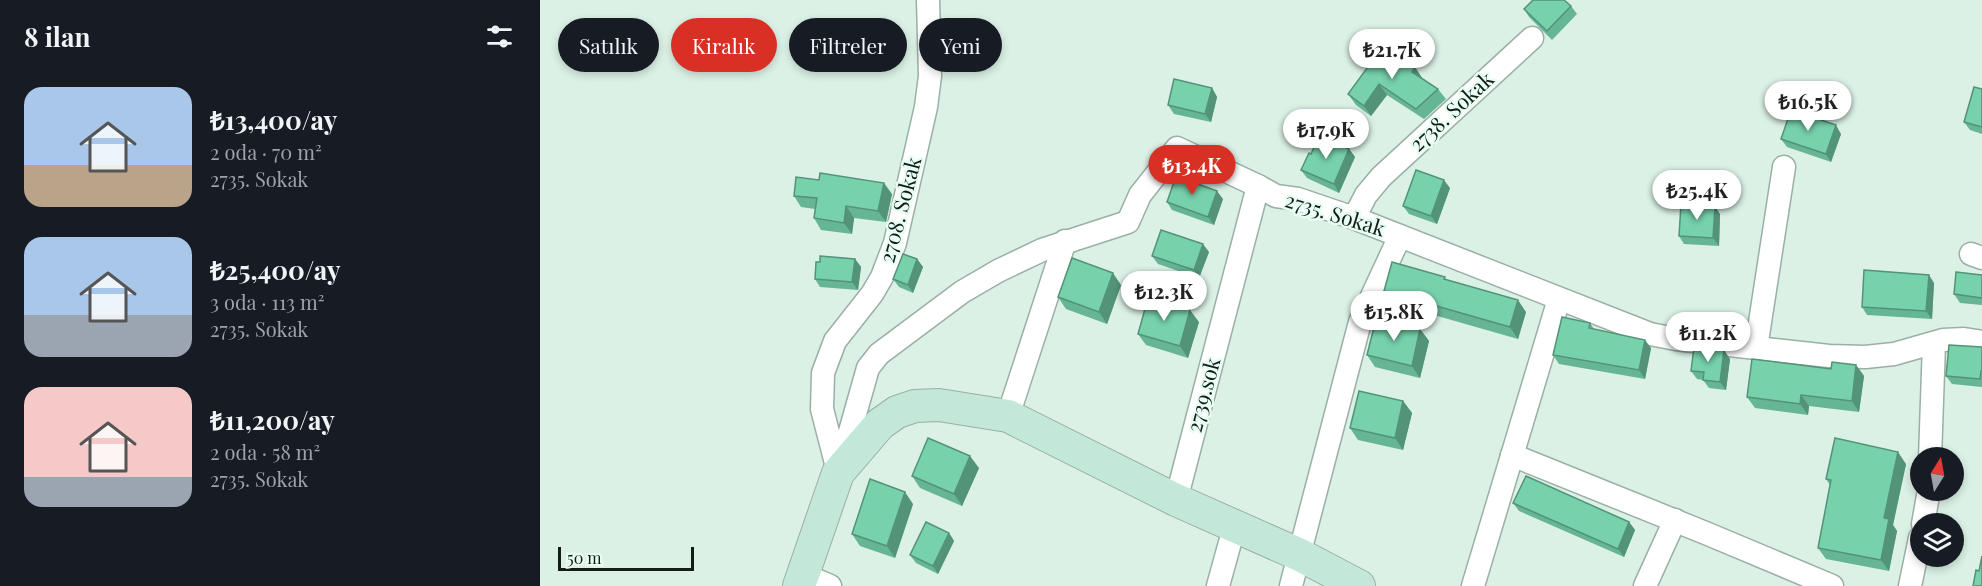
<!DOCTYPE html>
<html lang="tr">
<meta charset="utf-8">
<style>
:root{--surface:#171b24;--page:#242831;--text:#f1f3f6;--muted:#9ea1a6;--accent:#d93025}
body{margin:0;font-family:"Playfair Display",serif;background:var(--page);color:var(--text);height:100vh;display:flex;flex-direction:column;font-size:22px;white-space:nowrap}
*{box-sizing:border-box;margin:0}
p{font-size:20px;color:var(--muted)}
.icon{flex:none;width:33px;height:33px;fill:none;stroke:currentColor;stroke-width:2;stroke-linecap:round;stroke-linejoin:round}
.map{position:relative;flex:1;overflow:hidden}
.details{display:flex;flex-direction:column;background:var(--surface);width:540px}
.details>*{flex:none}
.banner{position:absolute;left:18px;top:18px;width:570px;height:54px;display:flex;gap:12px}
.needle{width:39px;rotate:11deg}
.buttons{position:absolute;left:1370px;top:447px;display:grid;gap:12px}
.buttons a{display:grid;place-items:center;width:54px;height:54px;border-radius:50%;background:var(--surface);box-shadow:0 3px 9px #0003;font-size:30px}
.scale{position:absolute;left:18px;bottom:15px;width:136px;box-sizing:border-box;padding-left:6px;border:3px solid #141c18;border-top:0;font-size:16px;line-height:21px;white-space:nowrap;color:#141c18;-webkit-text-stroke:4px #e8fef3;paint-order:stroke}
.price{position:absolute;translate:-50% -51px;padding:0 14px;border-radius:21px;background:#fff;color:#222;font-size:20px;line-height:39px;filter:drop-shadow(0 2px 3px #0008)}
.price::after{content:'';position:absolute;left:50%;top:36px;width:18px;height:14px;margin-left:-9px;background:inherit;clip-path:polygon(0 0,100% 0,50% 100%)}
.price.current{background:var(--accent);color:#fff}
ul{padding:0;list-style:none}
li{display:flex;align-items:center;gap:18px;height:150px;padding:0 24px}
li span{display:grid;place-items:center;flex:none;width:168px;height:120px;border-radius:18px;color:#555}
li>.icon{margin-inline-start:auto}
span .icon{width:72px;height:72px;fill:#fffc;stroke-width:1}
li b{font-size:26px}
h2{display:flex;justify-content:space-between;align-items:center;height:72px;padding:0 24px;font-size:26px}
.chip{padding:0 21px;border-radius:27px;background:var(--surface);box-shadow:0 3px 9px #0003;font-size:21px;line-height:54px}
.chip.current{background:var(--accent);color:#fff}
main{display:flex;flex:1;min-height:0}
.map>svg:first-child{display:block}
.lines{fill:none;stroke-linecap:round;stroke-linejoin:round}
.street-casing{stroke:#9aafa5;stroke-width:25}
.secondary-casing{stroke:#9aafa5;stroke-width:34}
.street{stroke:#fff;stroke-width:22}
.secondary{stroke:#c3e8da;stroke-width:32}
.wall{fill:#66b594}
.shaded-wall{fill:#539378}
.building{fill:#77d2ac;stroke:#539378;stroke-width:1.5}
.labels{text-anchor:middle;stroke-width:5;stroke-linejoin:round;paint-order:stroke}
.street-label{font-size:21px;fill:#141c18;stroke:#e8fef3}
</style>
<main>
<section class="details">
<h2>8 ilan<svg class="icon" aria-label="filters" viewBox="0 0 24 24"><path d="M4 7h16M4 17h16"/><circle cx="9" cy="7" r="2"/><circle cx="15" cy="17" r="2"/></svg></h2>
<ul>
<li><span style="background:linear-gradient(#a9c7e8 65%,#b9a48a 0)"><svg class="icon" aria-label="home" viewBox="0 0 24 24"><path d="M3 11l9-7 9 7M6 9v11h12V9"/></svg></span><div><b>₺13,400/ay</b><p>2 oda · 70 m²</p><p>2735. Sokak</p></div></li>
<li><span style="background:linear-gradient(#a9c7e8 65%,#9aa5b1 0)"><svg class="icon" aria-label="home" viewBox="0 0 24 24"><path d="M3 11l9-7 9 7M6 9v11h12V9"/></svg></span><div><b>₺25,400/ay</b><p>3 oda · 113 m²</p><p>2735. Sokak</p></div></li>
<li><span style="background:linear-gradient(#f6c9c9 75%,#9aa5b1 0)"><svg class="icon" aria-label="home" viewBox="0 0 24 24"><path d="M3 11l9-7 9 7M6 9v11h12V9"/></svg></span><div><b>₺11,200/ay</b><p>2 oda · 58 m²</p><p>2735. Sokak</p></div></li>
</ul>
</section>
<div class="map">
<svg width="1442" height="586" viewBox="0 0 1442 586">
<rect width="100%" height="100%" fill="#dbf1e6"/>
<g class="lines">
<!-- street casing -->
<g class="street-casing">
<g id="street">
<polyline points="814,218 826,195 841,177 992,38"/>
<polyline points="1431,254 1442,258"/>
<polyline points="1216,348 1244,167"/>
<polyline points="468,416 525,241"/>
<polyline points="972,455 1168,534 1292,586"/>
<polyline points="1390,458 1394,343"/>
<polyline points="300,467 328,368 339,354 422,292 458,271 502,250 588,222 600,195 637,148 718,186 736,196 758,199 814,218 1110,334 1136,339 1216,348 1289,356 1325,357 1354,354 1403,340 1424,339 1442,342"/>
<polyline points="298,471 282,409 283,373 295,341 332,294 342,277 355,243 386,107 390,76 388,0"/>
<polyline points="636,500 718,186"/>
<polyline points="1383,524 1389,490"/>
<polyline points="264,575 290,586"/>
<polyline points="678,586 694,528"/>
<polyline points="751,586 820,322 860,236"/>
<polyline points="933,586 1019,299"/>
<polyline points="1105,586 1135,520"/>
<polyline points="1370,586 1380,538"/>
</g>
</g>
<!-- secondary casing -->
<g class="secondary-casing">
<polyline id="secondary" points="259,586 298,473 340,424 357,412 375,406 399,405 468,416 636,500 760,555 819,586"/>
</g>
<!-- street -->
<use href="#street" class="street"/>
<!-- secondary -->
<use href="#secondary" class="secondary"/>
</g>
<!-- wall -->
<g class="wall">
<polygon points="1031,6 1037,14 1012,40 989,17 984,9"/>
<polygon points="875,67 882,78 898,89 906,99 884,119 847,95 831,116 816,105 808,94"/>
<polygon points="672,88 677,97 671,122 634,114 628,105"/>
<polygon points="1442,89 1442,134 1430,130 1424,122"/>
<polygon points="1301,134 1291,162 1247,147 1241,139"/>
<polygon points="809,149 815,157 799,193 767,178 761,170"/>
<polygon points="910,188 897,224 869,214 863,206"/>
<polygon points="352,194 346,222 314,218 312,234 281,230 274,218 275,209 261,207 254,196"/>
<polygon points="683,199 674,225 632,210 627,202"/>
<polygon points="1180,214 1179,246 1144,244 1139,236"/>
<polygon points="669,252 659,278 618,264 612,256"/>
<polygon points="315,259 321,267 318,290 280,287 275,279"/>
<polygon points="377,259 383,267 373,293 359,287 353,279"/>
<polygon points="1442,275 1442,305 1420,303 1414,294"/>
<polygon points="907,280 986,312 978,339 852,303 844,291"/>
<polygon points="1394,283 1392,319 1327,315 1322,307"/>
<polygon points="581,285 567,324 526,309 518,297"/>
<polygon points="659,322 648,358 606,345 598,334"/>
<polygon points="1050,323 1054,329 1111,348 1105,379 1019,364 1013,355"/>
<polygon points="880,329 889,341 880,378 835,367 827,355"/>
<polygon points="1442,347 1442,387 1412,384 1406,376"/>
<polygon points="1190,359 1186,390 1169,388 1163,380 1157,379 1151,371"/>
<polygon points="1316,365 1324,376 1319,412 1269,406 1268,415 1215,408 1207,397 1291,369"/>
<polygon points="863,401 872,413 863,450 818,440 810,428"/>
<polygon points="1366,464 1353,525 1357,531 1349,571 1286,559 1278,548 1290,485 1286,479"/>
<polygon points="439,468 422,506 380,488 372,476"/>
<polygon points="973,503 1089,522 1095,530 1084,557 979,511"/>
<polygon points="373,504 355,558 320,546 312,534"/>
<polygon points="409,533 414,541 398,574 376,563 370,555"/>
</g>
<!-- shaded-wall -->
<g class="shaded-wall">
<polygon points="875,67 882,78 879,82 872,72"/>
<polygon points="839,84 847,95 831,116 824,106"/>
<polygon points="672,88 677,97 671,122 665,114"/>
<polygon points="1296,125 1301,134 1291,162 1286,154"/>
<polygon points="809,149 815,157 799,193 794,184"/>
<polygon points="904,180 910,188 897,224 891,216"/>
<polygon points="344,183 352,194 346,222 338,211"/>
<polygon points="677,191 683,199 674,225 668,217"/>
<polygon points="306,206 314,218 312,234 304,223"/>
<polygon points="1175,206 1180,214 1179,246 1173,238"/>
<polygon points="663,244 669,252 659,278 654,270"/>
<polygon points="315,259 321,267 318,290 312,282"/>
<polygon points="377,259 383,267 373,293 368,285"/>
<polygon points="573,273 581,285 567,324 559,312"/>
<polygon points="1389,275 1394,283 1392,319 1386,311"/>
<polygon points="978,300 986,312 978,339 970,327"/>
<polygon points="650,310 659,322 648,358 640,346"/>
<polygon points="880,329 889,341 880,378 872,366"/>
<polygon points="1105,340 1111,348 1105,379 1099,370"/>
<polygon points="1184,350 1190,359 1186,390 1180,382"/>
<polygon points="1316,365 1324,376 1319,412 1312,401"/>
<polygon points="1261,395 1269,406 1268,415 1260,404"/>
<polygon points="863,401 872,413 863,450 855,438"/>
<polygon points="1358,452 1366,464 1353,525 1357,531 1349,571 1341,560 1344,518"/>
<polygon points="430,456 439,468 422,506 414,494"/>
<polygon points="365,492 373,504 355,558 347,546"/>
<polygon points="1089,522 1095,530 1084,557 1078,549"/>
<polygon points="409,533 414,541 398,574 393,566"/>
</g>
<!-- building -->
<g class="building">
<polygon points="993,0 1024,0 1031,6 1007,31 984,9"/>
<polygon points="844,45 875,67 872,72 898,89 876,109 839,84 824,106 808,94"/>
<polygon points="634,79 672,88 665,114 628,105"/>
<polygon points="1434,87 1442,89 1442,127 1424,122"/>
<polygon points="1251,110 1296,125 1286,154 1241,139"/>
<polygon points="779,136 809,149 794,184 761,170 769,153 771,154"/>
<polygon points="876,170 904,180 891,216 863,206"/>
<polygon points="280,173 344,183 338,211 306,206 304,223 274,218 277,198 254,196 256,177 279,180"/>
<polygon points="636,176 677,191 668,217 627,202"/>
<polygon points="1141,204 1175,206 1173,238 1139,236"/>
<polygon points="621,230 663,244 654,270 612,256"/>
<polygon points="363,254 377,259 368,285 353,279"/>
<polygon points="280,256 315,259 312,282 275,279 276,262 280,262"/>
<polygon points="532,258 573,273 559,312 518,297"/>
<polygon points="852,262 905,277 904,279 978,300 970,327 844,291"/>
<polygon points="1324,270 1389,275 1386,311 1322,307"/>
<polygon points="1416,272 1442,275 1442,298 1414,294"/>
<polygon points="608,298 650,310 640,346 598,334"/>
<polygon points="1022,317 1050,323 1049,328 1105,340 1099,370 1013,355"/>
<polygon points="836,319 880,329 872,366 827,355"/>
<polygon points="1409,345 1442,347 1442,371 1441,371 1440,379 1406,376"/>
<polygon points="1154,347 1184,350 1180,382 1163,380 1164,372 1151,371"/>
<polygon points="1212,359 1291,369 1292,362 1316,365 1312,401 1261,395 1260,404 1207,397"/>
<polygon points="819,391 863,401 855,438 810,428"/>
<polygon points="388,438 430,456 414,494 372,476"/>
<polygon points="1295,438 1358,452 1344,518 1349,519 1341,560 1278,548 1291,480 1286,479"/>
<polygon points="986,476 1089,522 1078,549 973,503"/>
<polygon points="330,479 365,492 347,546 312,534"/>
<polygon points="386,522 409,533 393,566 370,555"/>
<polygon points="1442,556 1442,586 1433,586 1436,570 1439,571"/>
</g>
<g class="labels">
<!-- street labels -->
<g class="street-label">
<text transform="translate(912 112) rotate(-43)" y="7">2738. Sokak</text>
<text transform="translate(361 210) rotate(-75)" y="7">2708. Sokak</text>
<text transform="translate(795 215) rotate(17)" y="7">2735. Sokak</text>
<text transform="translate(664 395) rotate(-75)" y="7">2739.sok</text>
</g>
</g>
</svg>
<div class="buttons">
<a><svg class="needle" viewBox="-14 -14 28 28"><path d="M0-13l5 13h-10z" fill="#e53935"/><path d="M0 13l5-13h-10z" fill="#9ea1a6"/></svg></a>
<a><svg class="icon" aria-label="layers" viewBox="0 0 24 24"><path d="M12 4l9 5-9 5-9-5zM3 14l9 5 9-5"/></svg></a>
</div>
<div class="scale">50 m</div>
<b class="price" style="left:852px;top:80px">₺21.7K</b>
<b class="price" style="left:1268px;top:132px">₺16.5K</b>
<b class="price" style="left:786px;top:160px">₺17.9K</b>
<b class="price current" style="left:652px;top:196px">₺13.4K</b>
<b class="price" style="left:1157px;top:221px">₺25.4K</b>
<b class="price" style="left:624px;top:322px">₺12.3K</b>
<b class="price" style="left:854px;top:342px">₺15.8K</b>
<b class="price" style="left:1168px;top:363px">₺11.2K</b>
<div class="banner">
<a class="chip">Satılık</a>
<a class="chip current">Kiralık</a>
<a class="chip">Filtreler</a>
<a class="chip">Yeni</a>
</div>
</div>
</main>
